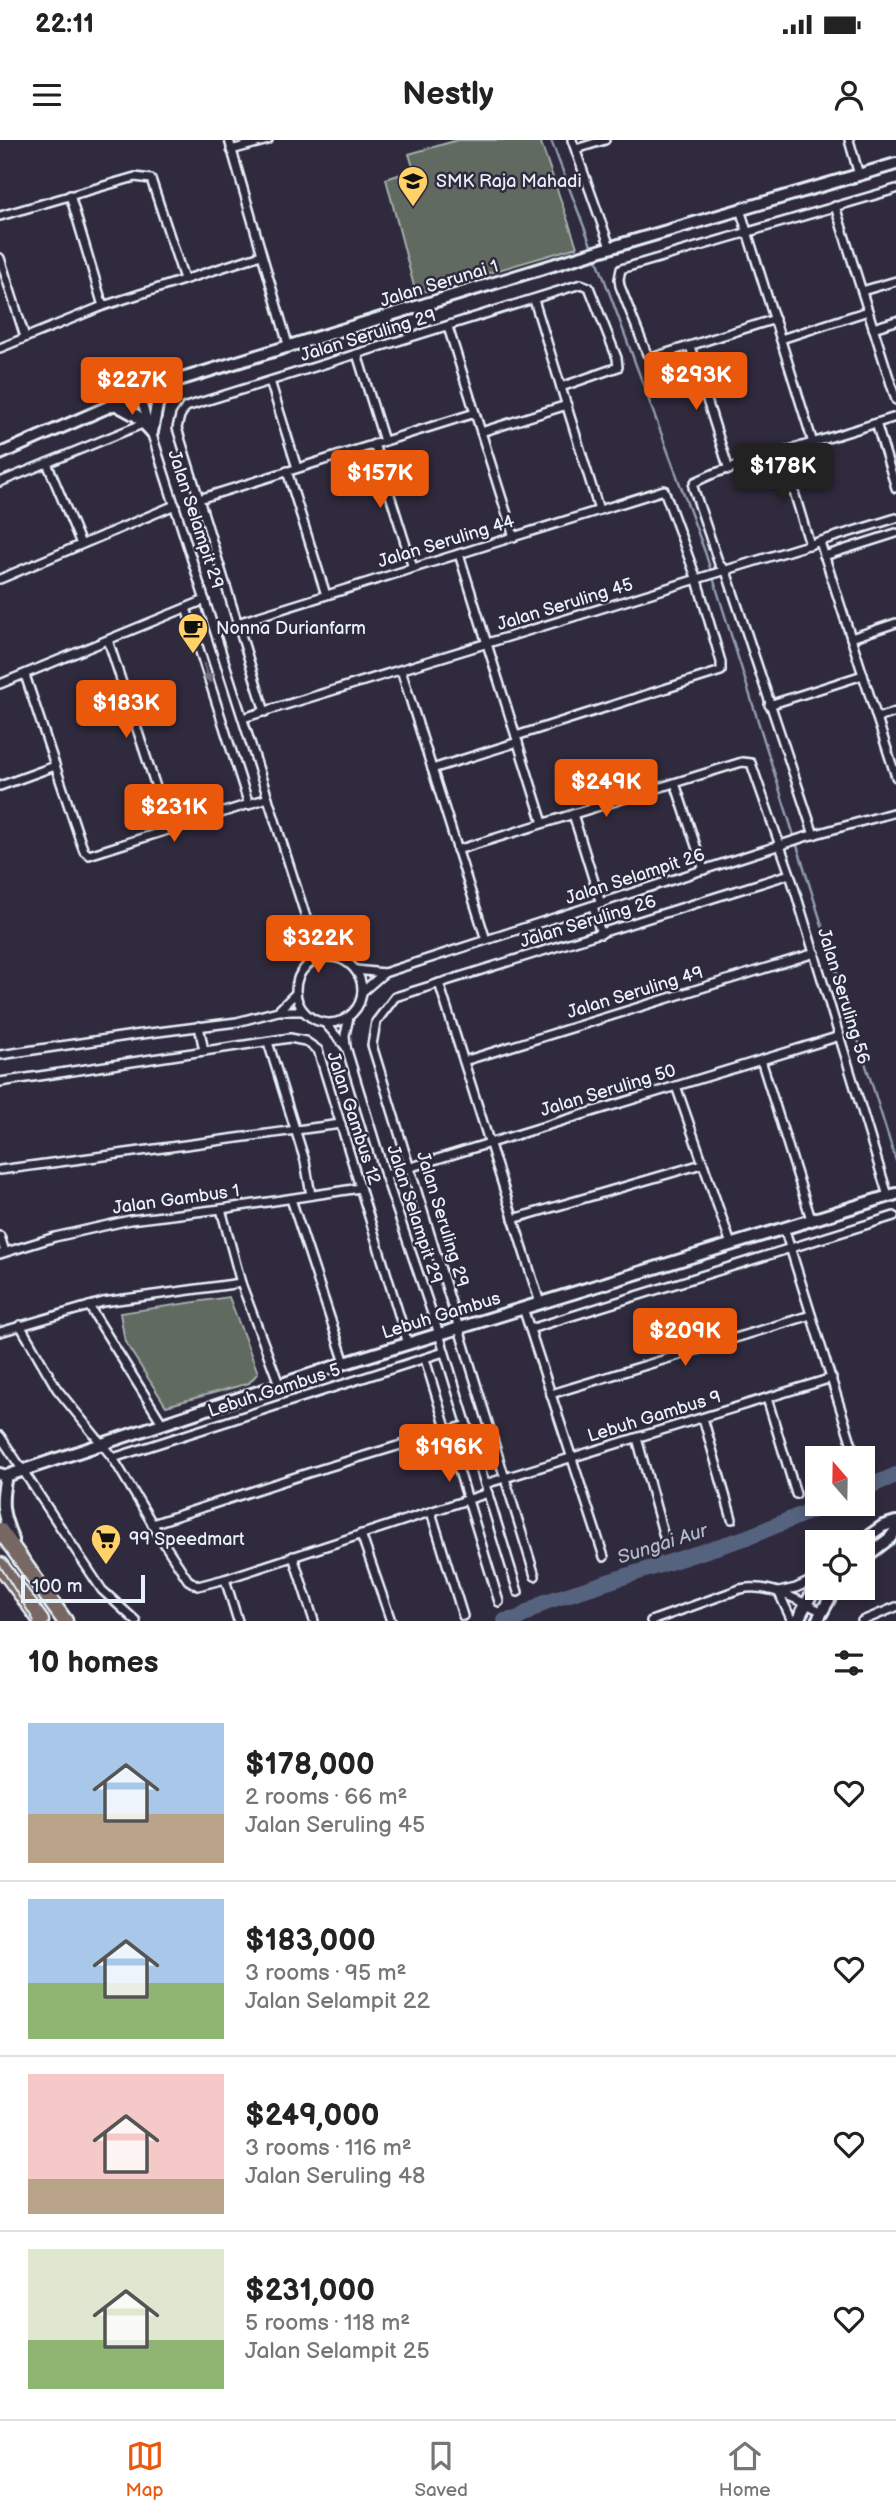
<!DOCTYPE html>
<meta charset="utf-8">
<style>
:root{--surface:#fff;--page:#f2f2f2;--text:#222;--muted:#767676;--line:#e0e0e0;--accent:#ea580c}
body{margin:0;font-family:"Balsamiq Sans",sans-serif;background:var(--page);color:var(--text);height:100vh;display:flex;flex-direction:column;font-size:26px;white-space:nowrap}
*{box-sizing:border-box;margin:0}
p{font-size:23px;color:var(--muted)}
.icon{flex:none;width:38px;height:38px;fill:none;stroke:currentColor;stroke-width:2;stroke-linecap:round;stroke-linejoin:round}
.map{position:relative;height:1481px;overflow:hidden}
.details{display:flex;flex-direction:column;background:var(--surface);flex:1}
.details>*{flex:none}
.needle{width:46px;rotate:340deg}
.fabs{position:absolute;left:805px;top:1306px;display:grid;gap:14px}
.fabs a{display:grid;place-items:center;width:70px;height:70px;border-radius:0px;background:var(--surface);box-shadow:0 4px 10px #0003;font-size:35px}
.scale{position:absolute;left:21px;bottom:18px;width:124px;box-sizing:border-box;padding-left:7px;border:4px solid #e8f1f8;border-top:0;font-size:19px;line-height:24px;white-space:nowrap;color:#e8f1f8;-webkit-text-stroke:5px #2f2a3d;paint-order:stroke}
.price{position:absolute;translate:-50% -60px;padding:0 16px;border-radius:7px;background:var(--accent);color:#fff;font-size:23px;line-height:46px;filter:drop-shadow(0 2px 4px #0008)}
.price::after{content:'';position:absolute;left:50%;top:42px;width:21px;height:16px;margin-left:-10px;background:inherit;clip-path:polygon(0 0,100% 0,50% 100%)}
.price.selected{background:#222;color:#fff}
ul{padding:0;list-style:none}
li{display:flex;align-items:center;gap:21px;height:175px;padding:0 28px}
li+li{border-top:2px solid var(--line)}
li span{display:grid;place-items:center;flex:none;width:196px;height:140px;border-radius:0px;color:#555}
li>.icon{margin-inline-start:auto}
span .icon{width:84px;height:84px;fill:#fffc;stroke-width:1}
li b{font-size:30px}
h2{display:flex;justify-content:space-between;align-items:center;height:84px;padding:0 28px;font-size:30px}
.status{display:flex;justify-content:space-between;align-items:center;height:49px;padding:0 35px;background:var(--surface);direction:ltr}
.status svg{height:19px;fill:currentColor}
header{display:flex;justify-content:space-between;align-items:center;height:91px;padding:0 28px;background:var(--surface);font-size:32px;font-weight:800}
.tabs{display:flex;justify-content:space-around;align-items:center;height:98px;border-top:2px solid var(--line);background:var(--surface);font-size:19px;color:var(--muted)}
.tabs a{display:grid;justify-items:center;gap:4px}
.tabs .selected{color:var(--accent)}
.map>svg:first-child{display:block}
.green{fill:#616b60;stroke:#a4aeac;stroke-width:2}
.lines{fill:none;stroke-linecap:round;stroke-linejoin:round}
.stream{stroke:#909caf;stroke-width:2.5}
.river{stroke:#56647f;stroke-width:16}
.street-casing{stroke:#e8f1f8;stroke-width:12}
.secondary-casing{stroke:#e8f1f8;stroke-width:16}
.highway-casing{stroke:#e8f1f8;stroke-width:19}
.street{stroke:#2f2a3d;stroke-width:7}
.secondary{stroke:#2f2a3d;stroke-width:10}
.highway{stroke:#776864;stroke-width:14}
.tram{stroke:#e8f1f8;stroke-width:2}
.oneway{fill:#70707e}
.labels{text-anchor:middle;stroke-width:5;stroke-linejoin:round;paint-order:stroke}
.poi-label{font-size:18px;fill:#e8f1f8;stroke:#2f2a3d;text-anchor:start}
.street-label{font-size:18px;fill:#e8f1f8;stroke:#2f2a3d}
.water-label{font-size:19px;font-style:italic;fill:#aeb9c8;stroke:#2f2a3d}
</style>
<div class="status"><b>22:11</b><svg viewBox="0 0 49 12"><path d="M0 12V9h3v3zM5 12V6h3v6zM10 12V3h3v9zM15 12V0h3v12zM26 1h20v11H26zM47 4h2v5h-2z"/></svg></div>
<header><svg class="icon" aria-label="menu" viewBox="0 0 24 24"><path d="M4 6h16M4 12h16M4 18h16"/></svg>Nestly<svg class="icon" aria-label="person" viewBox="0 0 24 24"><circle cx="12" cy="8" r="4"/><path d="M4 21q1-7 8-7t8 7"/></svg></header>
<div class="map">
<svg width="896" height="1481" viewBox="0 0 896 1481">
<rect width="100%" height="100%" fill="#2f2a3d"/>
<filter id="ink" filterUnits="userSpaceOnUse"><feTurbulence type="fractalNoise" baseFrequency=".0143" numOctaves="2"/><feDisplacementMap in="SourceGraphic" scale="14" xChannelSelector="R" yChannelSelector="G"/><feConvolveMatrix kernelMatrix="1 2 1 2 8 2 1 2 1" color-interpolation-filters="sRGB"/></filter>
<g filter="url(#ink)">
<!-- green -->
<g class="green">
<polygon points="458,0 540,0 577,107 416,154 386,39 414,30 409,14"/>
<polygon points="229,1157 258,1233 249,1243 166,1266 125,1202 120,1173"/>
</g>
<g class="lines">
<!-- stream -->
<g class="stream">
<polyline points="551,0 592,108"/>
<polyline points="595,114 705,412 896,1021"/>
</g>
<!-- river -->
<g class="river">
<polyline points="863,1349 896,1335"/>
<polyline points="505,1481 517,1479 545,1462 748,1397 830,1363"/>
</g>
<!-- street casing -->
<g class="street-casing">
<g id="street">
<polyline points="229,0 289,208"/>
<polyline points="572,0 610,107"/>
<polyline points="849,0 859,35"/>
<polyline points="576,9 605,0"/>
<polyline points="231,10 268,0"/>
<polyline points="70,55 103,166"/>
<polyline points="835,66 896,260"/>
<polyline points="740,69 813,303"/>
<polyline points="0,76 135,37 151,39 184,139"/>
<polyline points="0,118 25,197"/>
<polyline points="862,151 896,141"/>
<polyline points="534,160 599,370"/>
<polyline points="775,179 654,217 647,214 620,146 619,139 621,129 896,49"/>
<polyline points="448,187 514,397"/>
<polyline points="873,188 896,181"/>
<polyline points="781,199 868,171"/>
<polyline points="690,206 729,330"/>
<polyline points="0,208 103,166 261,115"/>
<polyline points="357,214 384,301"/>
<polyline points="270,241 297,328"/>
<polyline points="139,254 311,793 328,817"/>
<polyline points="876,283 896,348"/>
<polyline points="481,292 567,265"/>
<polyline points="374,304 413,428"/>
<polyline points="782,312 810,405"/>
<polyline points="47,323 81,404"/>
<polyline points="287,331 326,455"/>
<polyline points="0,342 145,283"/>
<polyline points="199,359 475,273"/>
<polyline points="820,402 896,637"/>
<polyline points="459,414 543,683"/>
<polyline points="824,416 896,393"/>
<polyline points="0,439 175,365"/>
<polyline points="186,468 249,665"/>
<polyline points="237,483 664,350 697,440 721,522 721,531 516,596"/>
<polyline points="851,498 896,483"/>
<polyline points="108,500 170,690"/>
<polyline points="401,530 486,800"/>
<polyline points="25,535 81,703 84,711 89,715 268,658"/>
<polyline points="0,544 205,460"/>
<polyline points="769,565 863,535"/>
<polyline points="265,572 177,288 180,276 186,267 581,144 589,147 617,218 618,227 561,247"/>
<polyline points="243,578 896,378"/>
<polyline points="877,578 896,572"/>
<polyline points="432,629 518,602"/>
<polyline points="675,643 704,730"/>
<polyline points="0,646 55,626"/>
<polyline points="573,674 601,764"/>
<polyline points="814,695 726,431 719,424 693,347 695,342 715,333 896,277"/>
<polyline points="457,710 742,622 751,623 790,734 888,1056"/>
<polyline points="593,766 601,794"/>
<circle cx="329" cy="850" r="33"/>
<polyline points="308,824 311,794"/>
<polyline points="356,830 384,833"/>
<polyline points="439,843 540,1163"/>
<polyline points="362,852 384,833 805,697 896,672"/>
<polyline points="278,871 303,871"/>
<polyline points="349,877 345,895 346,907 385,1035 439,1194 518,1452"/>
<polyline points="325,883 346,907"/>
<polyline points="199,886 204,911"/>
<polyline points="268,902 305,1021 311,1055"/>
<polyline points="0,915 134,895 237,882 278,871 296,853"/>
<polyline points="761,920 811,1079"/>
<polyline points="464,921 815,813"/>
<polyline points="0,942 290,898 305,901 318,910 408,1204"/>
<polyline points="676,946 731,1104"/>
<polyline points="0,1030 341,984"/>
<polyline points="385,1035 840,896"/>
<polyline points="291,1059 345,1223"/>
<polyline points="221,1069 241,1143 279,1244"/>
<polyline points="513,1079 702,1024"/>
<polyline points="784,1088 856,1318"/>
<polyline points="0,1096 5,1112"/>
<polyline points="0,1114 55,1097 130,1080 221,1069 360,1048"/>
<polyline points="89,1166 162,1283"/>
<polyline points="523,1168 604,1417"/>
<polyline points="20,1185 57,1249 113,1318 167,1408 188,1440 198,1446 225,1439 488,1353"/>
<polyline points="530,1189 894,1076"/>
<polyline points="0,1192 103,1162 241,1143"/>
<polyline points="425,1219 499,1462"/>
<polyline points="551,1254 811,1175"/>
<polyline points="767,1258 796,1354"/>
<polyline points="703,1278 732,1379"/>
<polyline points="0,1296 102,1450 136,1481"/>
<polyline points="637,1298 666,1404"/>
<polyline points="113,1318 444,1212"/>
<polyline points="485,1344 832,1238"/>
<polyline points="431,1372 463,1476"/>
<polyline points="152,1384 308,1333 467,1285"/>
<polyline points="361,1394 391,1481"/>
<polyline points="293,1416 314,1481"/>
<polyline points="535,1436 372,905 376,882 395,857 790,734"/>
<polyline points="225,1439 238,1481"/>
<polyline points="779,1452 796,1448 817,1438"/>
<polyline points="779,1453 792,1481"/>
<path d="M651 1481 740 1449C769 1443 795 1459 821 1471"/>
<polyline points="862,1481 896,1467"/>
</g>
</g>
<!-- secondary casing -->
<g class="secondary-casing">
<g id="secondary">
<polyline points="115,264 137,276 152,292"/>
<polyline points="152,292 157,265 169,243"/>
<polyline points="0,314 115,264 169,243 602,110 896,24"/>
<polyline points="0,1334 6,1336 345,1223 896,1054"/>
<path d="M6 1336C0 1363 2 1375 13 1400"/>
<polyline points="860,1402 883,1386 896,1382"/>
<polyline points="863,1419 890,1398 896,1390"/>
<polyline points="797,1481 817,1444"/>
<polyline points="817,1481 836,1447"/>
</g>
</g>
<!-- highway casing -->
<g class="highway-casing">
<g id="highway">
<polyline points="0,1390 65,1481"/>
<polyline points="0,1425 41,1481"/>
</g>
</g>
<!-- street -->
<use href="#street" class="street"/>
<!-- secondary -->
<use href="#secondary" class="secondary"/>
<!-- highway -->
<use href="#highway" class="highway"/>
<!-- tram -->
<polyline class="tram" points="0,1426 34,1481"/>
</g>
<!-- one-way arrows -->
<defs><path id="oneway-solid" d="M-6-.8H1V-3.2L6.5 0L1 3.2V.8H-6Z" transform="scale(1.75)"/></defs>
<use class="oneway" href="#oneway-solid" transform="translate(207 533) rotate(72)"/>
</g>
<!-- icons -->
<defs>
<g id="school-pin" transform="scale(1.575)"><path d="M0 17L-7.5 6A9.5 9.5 0 1 1 7.5 6Z" fill="#ffd166" stroke="#2f2a3d"/><path d="M0-5L7-2L0 1L-7-2ZM-4 1L0 2.5L4 1V4Q0 6-4 4Z" fill="#111"/></g>
<g id="cafe-pin" transform="scale(1.575)"><path d="M0 17L-7.5 6A9.5 9.5 0 1 1 7.5 6Z" fill="#ffd166" stroke="#2f2a3d"/><path d="M-5.5-4.5H6V0H3Q3 3.5 0 3.5H-2.5Q-5.5 3.5-5.5 0ZM3-3.2v2h1.7v-2ZM-6 4.5H4V6H-6Z" fill="#111"/></g>
<g id="supermarket-pin" transform="scale(1.575)"><path d="M0 17L-7.5 6A9.5 9.5 0 1 1 7.5 6Z" fill="#ffd166" stroke="#2f2a3d"/><path d="M-6-5.5h2.5l.6 2H6L4.5 2H-2.5L-4.4-4H-6ZM-1.5 3.2a1.3 1.3 0 1 0 .1 0ZM3 3.2a1.3 1.3 0 1 0 .1 0Z" fill="#111"/></g>
</defs>
<g fill-rule="evenodd">
<use href="#school-pin" x="413" y="41"/>
<use href="#cafe-pin" x="193" y="488"/>
<use href="#supermarket-pin" x="106" y="1399"/>
</g>
<g class="labels">
<!-- poi labels -->
<g class="poi-label">
<text x="436" y="47">SMK Raja Mahadi</text>
<text x="216" y="494">Nonna Durianfarm</text>
<text x="129" y="1405">99 Speedmart</text>
</g>
<!-- street labels -->
<g class="street-label">
<text transform="translate(439 143) rotate(-17)" y="6">Jalan Serunai 1</text>
<text transform="translate(368 195) rotate(-17)" y="6">Jalan Seruling 29</text>
<text transform="translate(196 379) rotate(72)" y="6">Jalan Selampit 29</text>
<text transform="translate(446 401) rotate(-17)" y="6">Jalan Seruling 44</text>
<text transform="translate(565 464) rotate(-17)" y="6">Jalan Seruling 45</text>
<text transform="translate(635 736) rotate(-18)" y="6">Jalan Selampit 26</text>
<text transform="translate(588 781) rotate(-17)" y="6">Jalan Seruling 26</text>
<text transform="translate(635 852) rotate(-17)" y="6">Jalan Seruling 49</text>
<text transform="translate(844 856) rotate(73)" y="6">Jalan Seruling 56</text>
<text transform="translate(608 950) rotate(-17)" y="6">Jalan Seruling 50</text>
<text transform="translate(354 978) rotate(72)" y="6">Jalan Gambus 12</text>
<text transform="translate(176 1059) rotate(-8)" y="6">Jalan Gambus 1</text>
<text transform="translate(415 1074) rotate(72)" y="6">Jalan Selampit 29</text>
<text transform="translate(443 1079) rotate(73)" y="6">Jalan Seruling 29</text>
<text transform="translate(441 1175) rotate(-17)" y="6">Lebuh Gambus</text>
<text transform="translate(274 1250) rotate(-18)" y="6">Lebuh Gambus 5</text>
<text transform="translate(654 1276) rotate(-17)" y="6">Lebuh Gambus 9</text>
</g>
<!-- water labels -->
<g class="water-label">
<text transform="translate(662 1403) rotate(-18)" y="7">Sungai Aur</text>
</g>
</g>
</svg>
<div class="fabs">
<a><svg class="needle" viewBox="-14 -14 28 28"><path d="M0-13l5 13h-10z" fill="#e53935"/><path d="M0 13l5-13h-10z" fill="#767676"/></svg></a>
<a><svg class="icon" aria-label="locate" viewBox="0 0 24 24"><circle cx="12" cy="12" r="6"/><path d="M12 2v4M12 18v4M2 12h4M18 12h4"/></svg></a>
</div>
<div class="scale">100 m</div>
<b class="price" style="left:696px;top:272px">$293K</b>
<b class="price" style="left:132px;top:277px">$227K</b>
<b class="price selected" style="left:783px;top:363px">$178K</b>
<b class="price" style="left:380px;top:370px">$157K</b>
<b class="price" style="left:126px;top:600px">$183K</b>
<b class="price" style="left:606px;top:679px">$249K</b>
<b class="price" style="left:174px;top:704px">$231K</b>
<b class="price" style="left:318px;top:835px">$322K</b>
<b class="price" style="left:685px;top:1228px">$209K</b>
<b class="price" style="left:449px;top:1344px">$196K</b>
</div>
<section class="details">
<h2>10 homes<svg class="icon" aria-label="filters" viewBox="0 0 24 24"><path d="M4 7h16M4 17h16"/><circle cx="9" cy="7" r="2"/><circle cx="15" cy="17" r="2"/></svg></h2>
<ul>
<li><span style="background:linear-gradient(#a9c7e8 65%,#b9a48a 0)"><svg class="icon" aria-label="home" viewBox="0 0 24 24"><path d="M3 11l9-7 9 7M6 9v11h12V9"/></svg></span><div><b>$178,000</b><p>2 rooms · 66 m²</p><p>Jalan Seruling 45</p></div><svg class="icon" aria-label="heart" viewBox="0 0 24 24"><path d="M12 20l-8-8c-3-5 5-10 8-4 3-6 11-1 8 4z"/></svg></li>
<li><span style="background:linear-gradient(#a9c7e8 60%,#8fb573 0)"><svg class="icon" aria-label="home" viewBox="0 0 24 24"><path d="M3 11l9-7 9 7M6 9v11h12V9"/></svg></span><div><b>$183,000</b><p>3 rooms · 95 m²</p><p>Jalan Selampit 22</p></div><svg class="icon" aria-label="heart" viewBox="0 0 24 24"><path d="M12 20l-8-8c-3-5 5-10 8-4 3-6 11-1 8 4z"/></svg></li>
<li><span style="background:linear-gradient(#f6c9c9 75%,#b9a48a 0)"><svg class="icon" aria-label="home" viewBox="0 0 24 24"><path d="M3 11l9-7 9 7M6 9v11h12V9"/></svg></span><div><b>$249,000</b><p>3 rooms · 116 m²</p><p>Jalan Seruling 48</p></div><svg class="icon" aria-label="heart" viewBox="0 0 24 24"><path d="M12 20l-8-8c-3-5 5-10 8-4 3-6 11-1 8 4z"/></svg></li>
<li><span style="background:linear-gradient(#dfe7d0 65%,#8fb573 0)"><svg class="icon" aria-label="home" viewBox="0 0 24 24"><path d="M3 11l9-7 9 7M6 9v11h12V9"/></svg></span><div><b>$231,000</b><p>5 rooms · 118 m²</p><p>Jalan Selampit 25</p></div><svg class="icon" aria-label="heart" viewBox="0 0 24 24"><path d="M12 20l-8-8c-3-5 5-10 8-4 3-6 11-1 8 4z"/></svg></li>
</ul>
</section>
<nav class="tabs">
<a class="selected"><svg class="icon" aria-label="map" viewBox="0 0 24 24"><path d="M3 6l6-2 6 2 6-2v14l-6 2-6-2-6 2zM9 4v14M15 6v14"/></svg>Map</a>
<a><svg class="icon" aria-label="saved" viewBox="0 0 24 24"><path d="M7 4h10v16l-5-4-5 4z"/></svg>Saved</a>
<a><svg class="icon" aria-label="home" viewBox="0 0 24 24"><path d="M3 11l9-7 9 7M6 9v11h12V9"/></svg>Home</a>
</nav>
